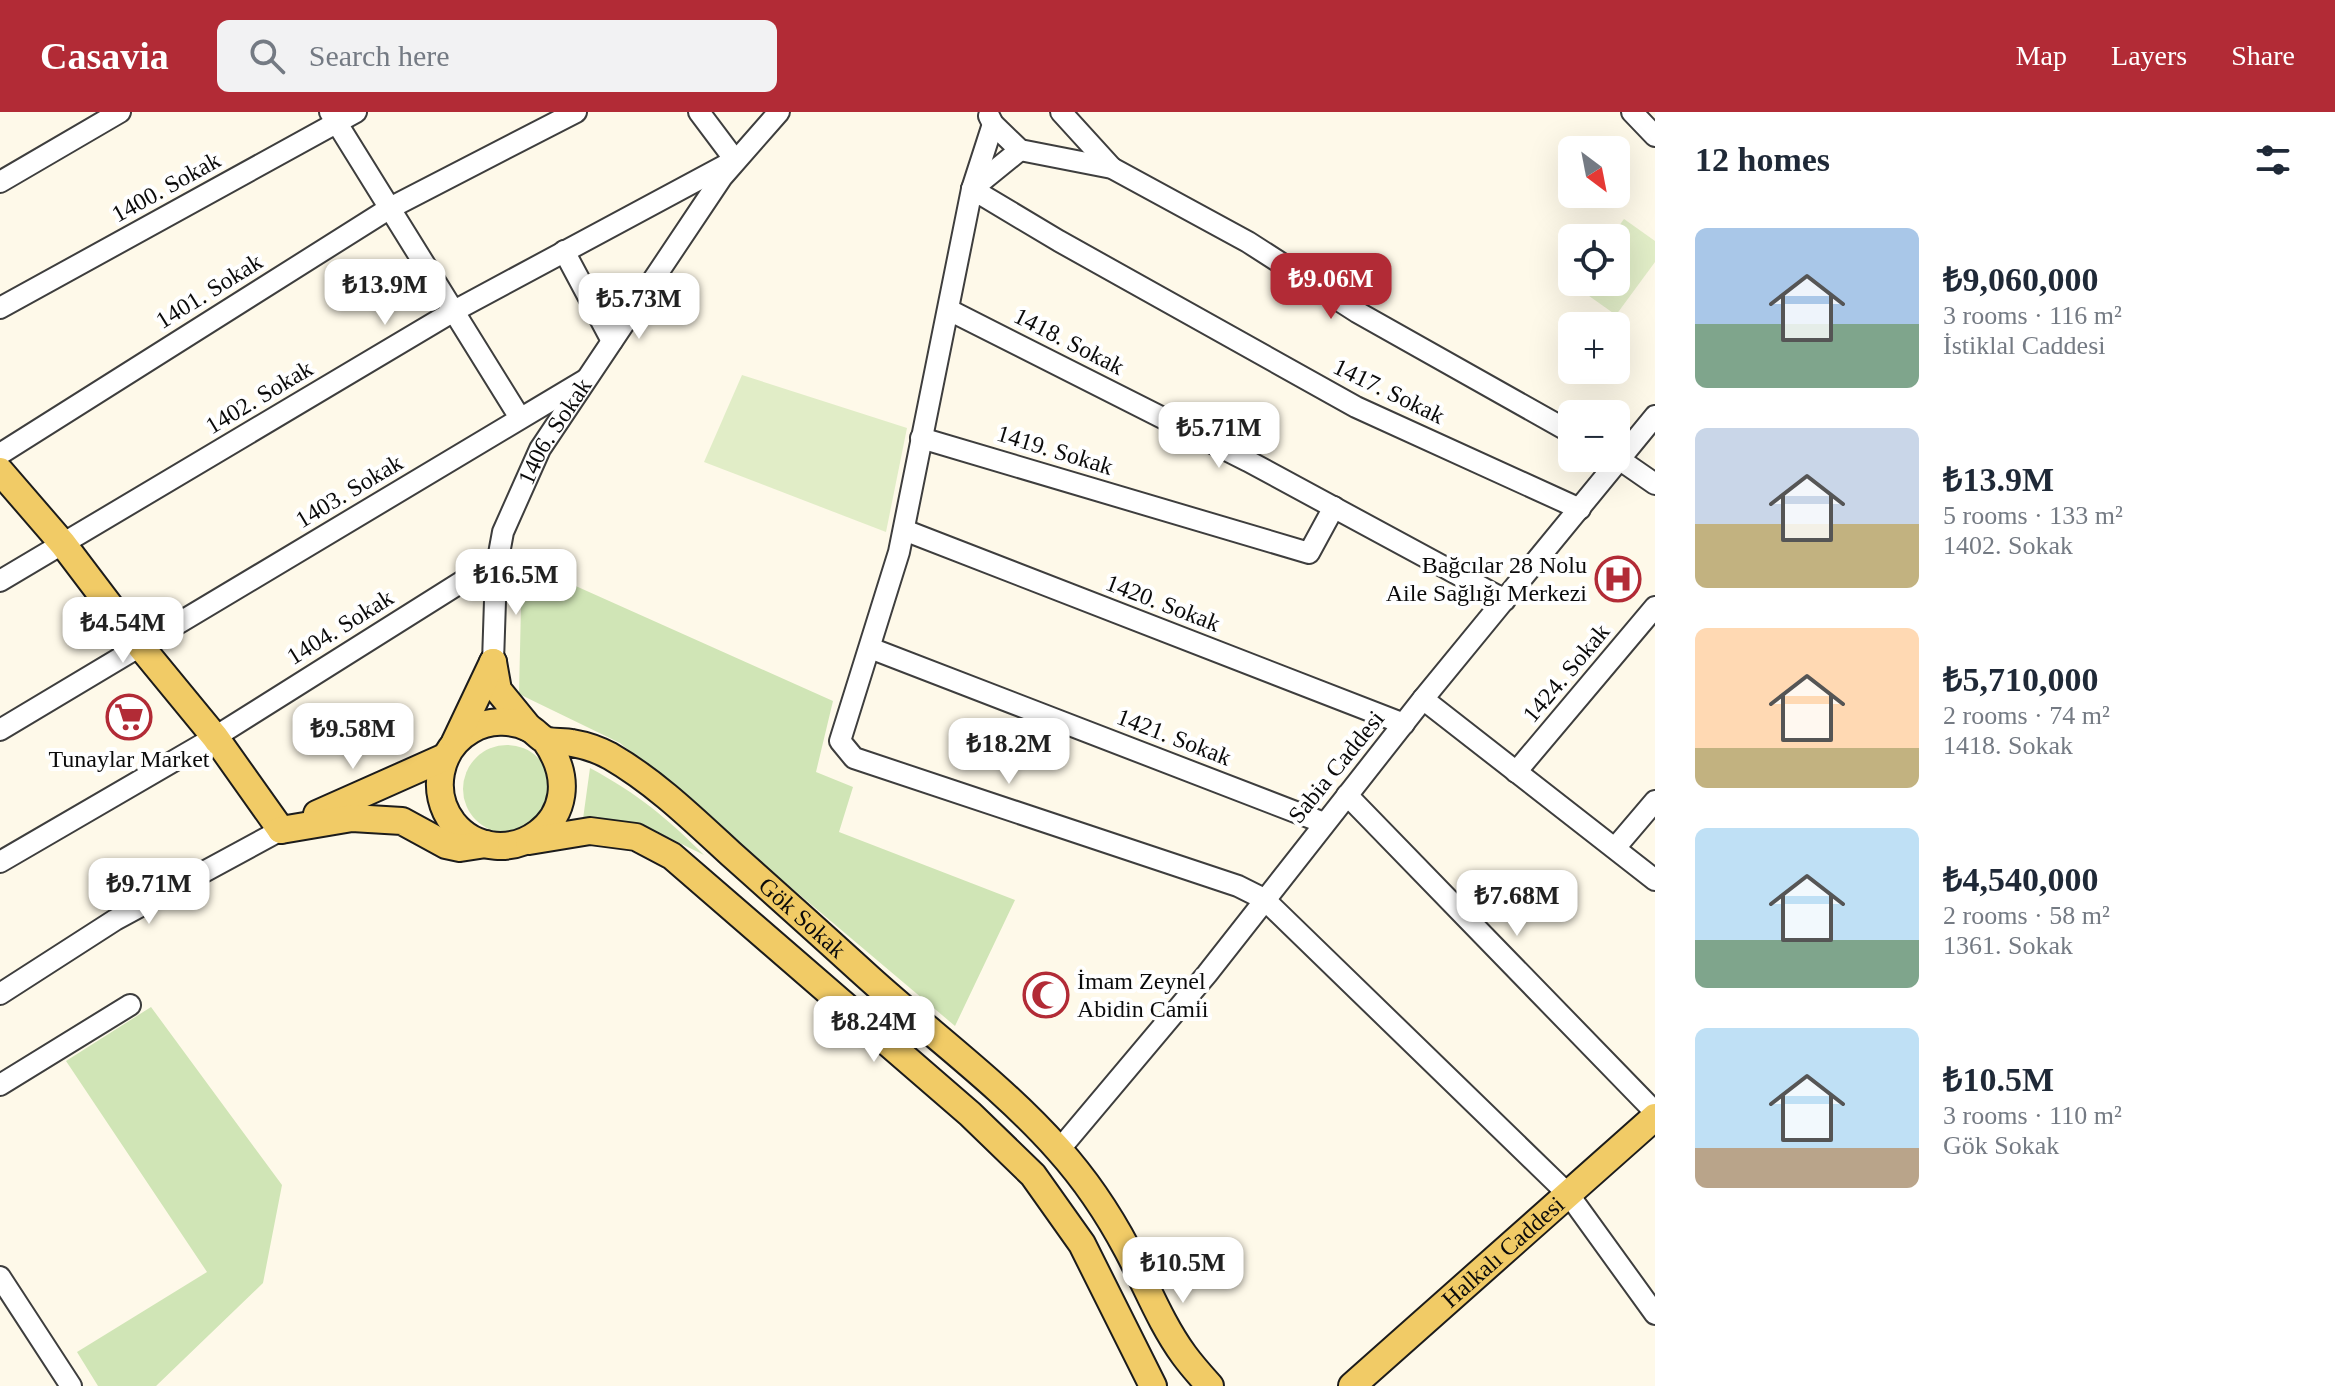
<!DOCTYPE html>
<meta charset="utf-8">
<style>
:root{--surface:#fff;--page:#f2f2f3;--text:#1f2937;--muted:#747a83;--accent:#b22b36}
body{margin:0;font-family:"Times New Roman",serif;background:var(--page);color:var(--text);height:100vh;display:flex;flex-direction:column;font-size:30px;white-space:nowrap}
*{box-sizing:border-box;margin:0}
p{font-size:26px;color:var(--muted)}
.icon{flex:none;width:44px;height:44px;fill:none;stroke:currentColor;stroke-width:2;stroke-linecap:round;stroke-linejoin:round}
.map{position:relative;flex:1;overflow:hidden}
.details{display:flex;flex-direction:column;background:var(--surface);width:680px}
.details>*{flex:none}
.needle{width:52px;rotate:148deg}
.fabs{position:absolute;left:1558px;top:24px;display:grid;gap:16px}
.fabs a{display:grid;place-items:center;width:72px;height:72px;border-radius:12px;background:var(--surface);box-shadow:0 8px 32px #0002;font-size:40px}
.price{position:absolute;translate:-50% -68px;padding:0 18px;border-radius:16px;background:#fff;color:#222;font-size:26px;line-height:52px;filter:drop-shadow(0 2px 4px #0008)}
.price::after{content:'';position:absolute;left:50%;top:48px;width:24px;height:18px;margin-left:-12px;background:inherit;clip-path:polygon(0 0,100% 0,50% 100%)}
.price.active{background:var(--accent);color:#fff}
ul{padding:0;list-style:none}
li{display:flex;align-items:center;gap:24px;height:200px;padding:0 40px}
li span{display:grid;place-items:center;flex:none;width:224px;height:160px;border-radius:12px;color:#555}
li>.icon{margin-inline-start:auto}
span .icon{width:96px;height:96px;fill:#fffc;stroke-width:1}
li b{font-size:34px}
h2{display:flex;justify-content:space-between;align-items:center;height:96px;padding:0 40px;font-size:34px}
header{display:flex;align-items:center;gap:48px;box-sizing:border-box;height:112px;padding:0 40px;background:var(--accent);color:#fff}
header strong{font-size:38px}
nav{display:flex;gap:44px;margin-inline-start:auto;font-size:28px}
.search{width:560px;height:72px;background:var(--page);display:flex;align-items:center;gap:20px;box-sizing:border-box;padding:0 28px;border-radius:12px;color:var(--muted);font-size:30px}
main{display:flex;flex:1;min-height:0}
.map>svg:first-child{display:block}
.green{fill:#d0e5b6}
.pitch{fill:#e1edc7}
.lines{fill:none;stroke-linecap:round;stroke-linejoin:round}
.minor-casing{stroke:#3e3e3e;stroke-width:24}
.major-casing{stroke:#1c1c1c;stroke-width:30}
.minor{stroke:#fff;stroke-width:20}
.major{stroke:#f1cb66;stroke-width:26}
.labels{text-anchor:middle;stroke-width:8;stroke-linejoin:round;paint-order:stroke}
.street-label{font-size:24px;fill:#0b0b0b;stroke:#fff}
.poi-label{font-size:24px;fill:#0b0b0b;stroke:#fff;text-anchor:end}
</style>
<header>
<strong>Casavia</strong>
<div class="search"><svg class="icon" aria-label="search" viewBox="0 0 24 24"><circle cx="10" cy="10" r="6"/><path d="M15 15l6 6"/></svg>Search here</div>
<nav><a>Map</a><a>Layers</a><a>Share</a></nav>
</header>
<main>
<div class="map">
<svg width="1655" height="1274" viewBox="0 0 1655 1274">
<rect width="100%" height="100%" fill="#fef9e9"/>
<!-- green -->
<g class="green">
<polygon points="522,450 833,589 816,660 853,675 839,720 1015,788 955,914 620,631 519,582"/>
<circle cx="507" cy="677" r="44"/>
<path d="M590 656C638 682 666 705 704 743L649 716 583 707Z"/>
<polygon points="151,895 282,1073 263,1171 156,1274 98,1274 77,1240 207,1160 66,949"/>
</g>
<!-- pitch -->
<g class="pitch">
<polygon points="1624,107 1655,129 1655,150 1616,203 1575,174 1578,170 1616,170 1616,126 1610,126"/>
<polygon points="742,263 907,316 886,420 704,350"/>
</g>
<g class="lines">
<!-- minor casing -->
<g class="minor-casing">
<g id="minor">
<polyline points="330,0 520,306"/>
<polyline points="1061,0 1112,56"/>
<polyline points="1632,0 1655,24"/>
<polyline points="989,4 993,12 1020,38 1112,56 1248,130 1357,200 1572,321"/>
<polyline points="993,12 972,77 899,440 840,629 854,646 1238,774 1264,787 1569,1083 1655,1202"/>
<polyline points="0,70 120,0"/>
<polyline points="972,77 1059,129 1356,295 1580,397"/>
<polyline points="972,77 1020,38"/>
<polyline points="564,139 612,229"/>
<polyline points="0,196 356,0"/>
<polyline points="949,198 1248,349 1505,488"/>
<polyline points="921,326 1309,441 1334,395"/>
<polyline points="0,342 390,96 576,0"/>
<polyline points="1616,345 1655,372"/>
<polyline points="904,418 1404,612"/>
<polyline points="0,469 454,199 735,48 699,0"/>
<polyline points="870,536 1324,711"/>
<path id="s1" d="M493 550 496 458 503 420 540 337 722 65 779 0"/>
<polyline points="1423,587 1655,768"/>
<polyline points="0,618 585,268"/>
<polyline points="1516,660 1655,495"/>
<polyline points="1347,683 1655,1000"/>
<polyline points="1615,736 1655,689"/>
<polyline points="0,750 215,625 471,464 496,458"/>
<polyline points="0,882 115,808 281,718"/>
<polyline points="0,973 130,893"/>
<polyline points="1059,1038 1207,862 1423,587 1655,304"/>
<polyline points="0,1165 71,1274"/>
</g>
</g>
<!-- major casing -->
<g class="major-casing">
<g id="major">
<polyline points="0,359 63,432 141,535 215,625 281,718"/>
<polyline points="493,550 498,578 529,616"/>
<path id="s2" d="M545 628C602 708 500 769 453 711 430 681 438 637 471 618 488 608 511 607 529 616 535 619 539 625 545 628 553 631 564 629 572 631 584 633 599 638 610 644 655 670 692 706 730 741 776 782 823 824 869 866 932 923 1002 974 1058 1037 1084 1066 1109 1103 1127 1137 1146 1172 1160 1210 1184 1243 1192 1254 1201 1264 1210 1274"/>
<polyline points="455,630 493,550"/>
<polyline points="317,702 445,645"/>
<polyline points="281,718 352,706 402,709 446,733 460,736 486,732"/>
<polyline points="529,729 590,719 636,725 672,744 970,1002 1033,1063 1082,1132 1153,1274"/>
<path id="s3" d="M1352 1274 1655 1005"/>
</g>
</g>
<!-- minor -->
<use href="#minor" class="minor"/>
<!-- major -->
<use href="#major" class="major"/>
</g>
<!-- icons -->
<defs>
<g id="hospital-ring" transform="scale(2.3)"><circle r="9.5" fill="#fff" stroke="#b22b36" stroke-width="1.5"/><path d="M-5-5h3v3.5h4V-5h3V5h-3V1.5h-4V5h-3Z" fill="#b22b36"/></g>
<g id="supermarket-ring" transform="scale(2.3)"><circle r="9.5" fill="#fff" stroke="#b22b36" stroke-width="1.5"/><path d="M-6-5.5h2.5l.6 2H6L4.5 2H-2.5L-4.4-4H-6ZM-1.5 3.2a1.3 1.3 0 1 0 .1 0ZM3 3.2a1.3 1.3 0 1 0 .1 0Z" fill="#b22b36"/></g>
<g id="mosque-ring" transform="scale(2.3)"><circle r="9.5" fill="#fff" stroke="#b22b36" stroke-width="1.5"/><path d="M3.5-4.9A6 6 0 1 0 3.5 4.9A5 5 0 1 1 3.5-4.9Z" fill="#b22b36"/></g>
</defs>
<g fill-rule="evenodd">
<use href="#hospital-ring" x="1618" y="467"/>
<use href="#supermarket-ring" x="129" y="605"/>
<use href="#mosque-ring" x="1046" y="883"/>
</g>
<g class="labels">
<!-- street labels -->
<g class="street-label">
<text transform="translate(166 75) rotate(-29)" y="8">1400. Sokak</text>
<text transform="translate(209 179) rotate(-32)" y="8">1401. Sokak</text>
<text transform="translate(1069 229) rotate(27)" y="8">1418. Sokak</text>
<text transform="translate(1389 279) rotate(26)" y="8">1417. Sokak</text>
<text transform="translate(259 285) rotate(-31)" y="8">1402. Sokak</text>
<text dy="8" stroke="none"><textPath href="#s1" startOffset="244">1406. Sokak</textPath></text>
<text transform="translate(1055 338) rotate(17)" y="8">1419. Sokak</text>
<text transform="translate(349 379) rotate(-31)" y="8">1403. Sokak</text>
<text transform="translate(1163 491) rotate(21)" y="8">1420. Sokak</text>
<text transform="translate(340 515) rotate(-32)" y="8">1404. Sokak</text>
<text transform="translate(1566 561) rotate(-50)" y="8">1424. Sokak</text>
<text transform="translate(1174 625) rotate(21)" y="8">1421. Sokak</text>
<text transform="translate(1336 655) rotate(-51)" y="8">Sabia Caddesi</text>
<text dy="8" stroke="none"><textPath href="#s2" startOffset="706">Gök Sokak</textPath></text>
<text dy="8" stroke="none"><textPath href="#s3" startOffset="202">Halkalı Caddesi</textPath></text>
</g>
<!-- poi labels -->
<g class="poi-label">
<text x="1587" y="461">Bağcılar 28 Nolu<tspan x="1587" dy="28">Aile Sağlığı Merkezi</tspan></text>
<text x="129" y="655" text-anchor="middle">Tunaylar Market</text>
<text x="1077" y="877" text-anchor="start">İmam Zeynel<tspan x="1077" dy="28">Abidin Camii</tspan></text>
</g>
</g>
</svg>
<div class="fabs">
<a><svg class="needle" viewBox="-14 -14 28 28"><path d="M0-13l5 13h-10z" fill="#e53935"/><path d="M0 13l5-13h-10z" fill="#747a83"/></svg></a>
<a><svg class="icon" aria-label="locate" viewBox="0 0 24 24"><circle cx="12" cy="12" r="6"/><path d="M12 2v4M12 18v4M2 12h4M18 12h4"/></svg></a>
<a>+</a>
<a>−</a>
</div>
<b class="price active" style="left:1331px;top:209px">₺9.06M</b>
<b class="price" style="left:385px;top:215px">₺13.9M</b>
<b class="price" style="left:639px;top:229px">₺5.73M</b>
<b class="price" style="left:1219px;top:358px">₺5.71M</b>
<b class="price" style="left:516px;top:505px">₺16.5M</b>
<b class="price" style="left:123px;top:553px">₺4.54M</b>
<b class="price" style="left:353px;top:659px">₺9.58M</b>
<b class="price" style="left:1009px;top:674px">₺18.2M</b>
<b class="price" style="left:149px;top:814px">₺9.71M</b>
<b class="price" style="left:1517px;top:826px">₺7.68M</b>
<b class="price" style="left:874px;top:952px">₺8.24M</b>
<b class="price" style="left:1183px;top:1193px">₺10.5M</b>
</div>
<section class="details">
<h2>12 homes<svg class="icon" aria-label="filters" viewBox="0 0 24 24"><path d="M4 7h16M4 17h16"/><circle cx="9" cy="7" r="2"/><circle cx="15" cy="17" r="2"/></svg></h2>
<ul>
<li><span style="background:linear-gradient(#a9c7e8 60%,#7fa58c 0)"><svg class="icon" aria-label="home" viewBox="0 0 24 24"><path d="M3 11l9-7 9 7M6 9v11h12V9"/></svg></span><div><b>₺9,060,000</b><p>3 rooms · 116 m²</p><p>İstiklal Caddesi</p></div></li>
<li><span style="background:linear-gradient(#c9d6e8 60%,#c2b280 0)"><svg class="icon" aria-label="home" viewBox="0 0 24 24"><path d="M3 11l9-7 9 7M6 9v11h12V9"/></svg></span><div><b>₺13.9M</b><p>5 rooms · 133 m²</p><p>1402. Sokak</p></div></li>
<li><span style="background:linear-gradient(#ffd9b3 75%,#c2b280 0)"><svg class="icon" aria-label="home" viewBox="0 0 24 24"><path d="M3 11l9-7 9 7M6 9v11h12V9"/></svg></span><div><b>₺5,710,000</b><p>2 rooms · 74 m²</p><p>1418. Sokak</p></div></li>
<li><span style="background:linear-gradient(#bfe0f5 70%,#7fa58c 0)"><svg class="icon" aria-label="home" viewBox="0 0 24 24"><path d="M3 11l9-7 9 7M6 9v11h12V9"/></svg></span><div><b>₺4,540,000</b><p>2 rooms · 58 m²</p><p>1361. Sokak</p></div></li>
<li><span style="background:linear-gradient(#bfe0f5 75%,#b9a48a 0)"><svg class="icon" aria-label="home" viewBox="0 0 24 24"><path d="M3 11l9-7 9 7M6 9v11h12V9"/></svg></span><div><b>₺10.5M</b><p>3 rooms · 110 m²</p><p>Gök Sokak</p></div></li>
</ul>
</section>
</main>
